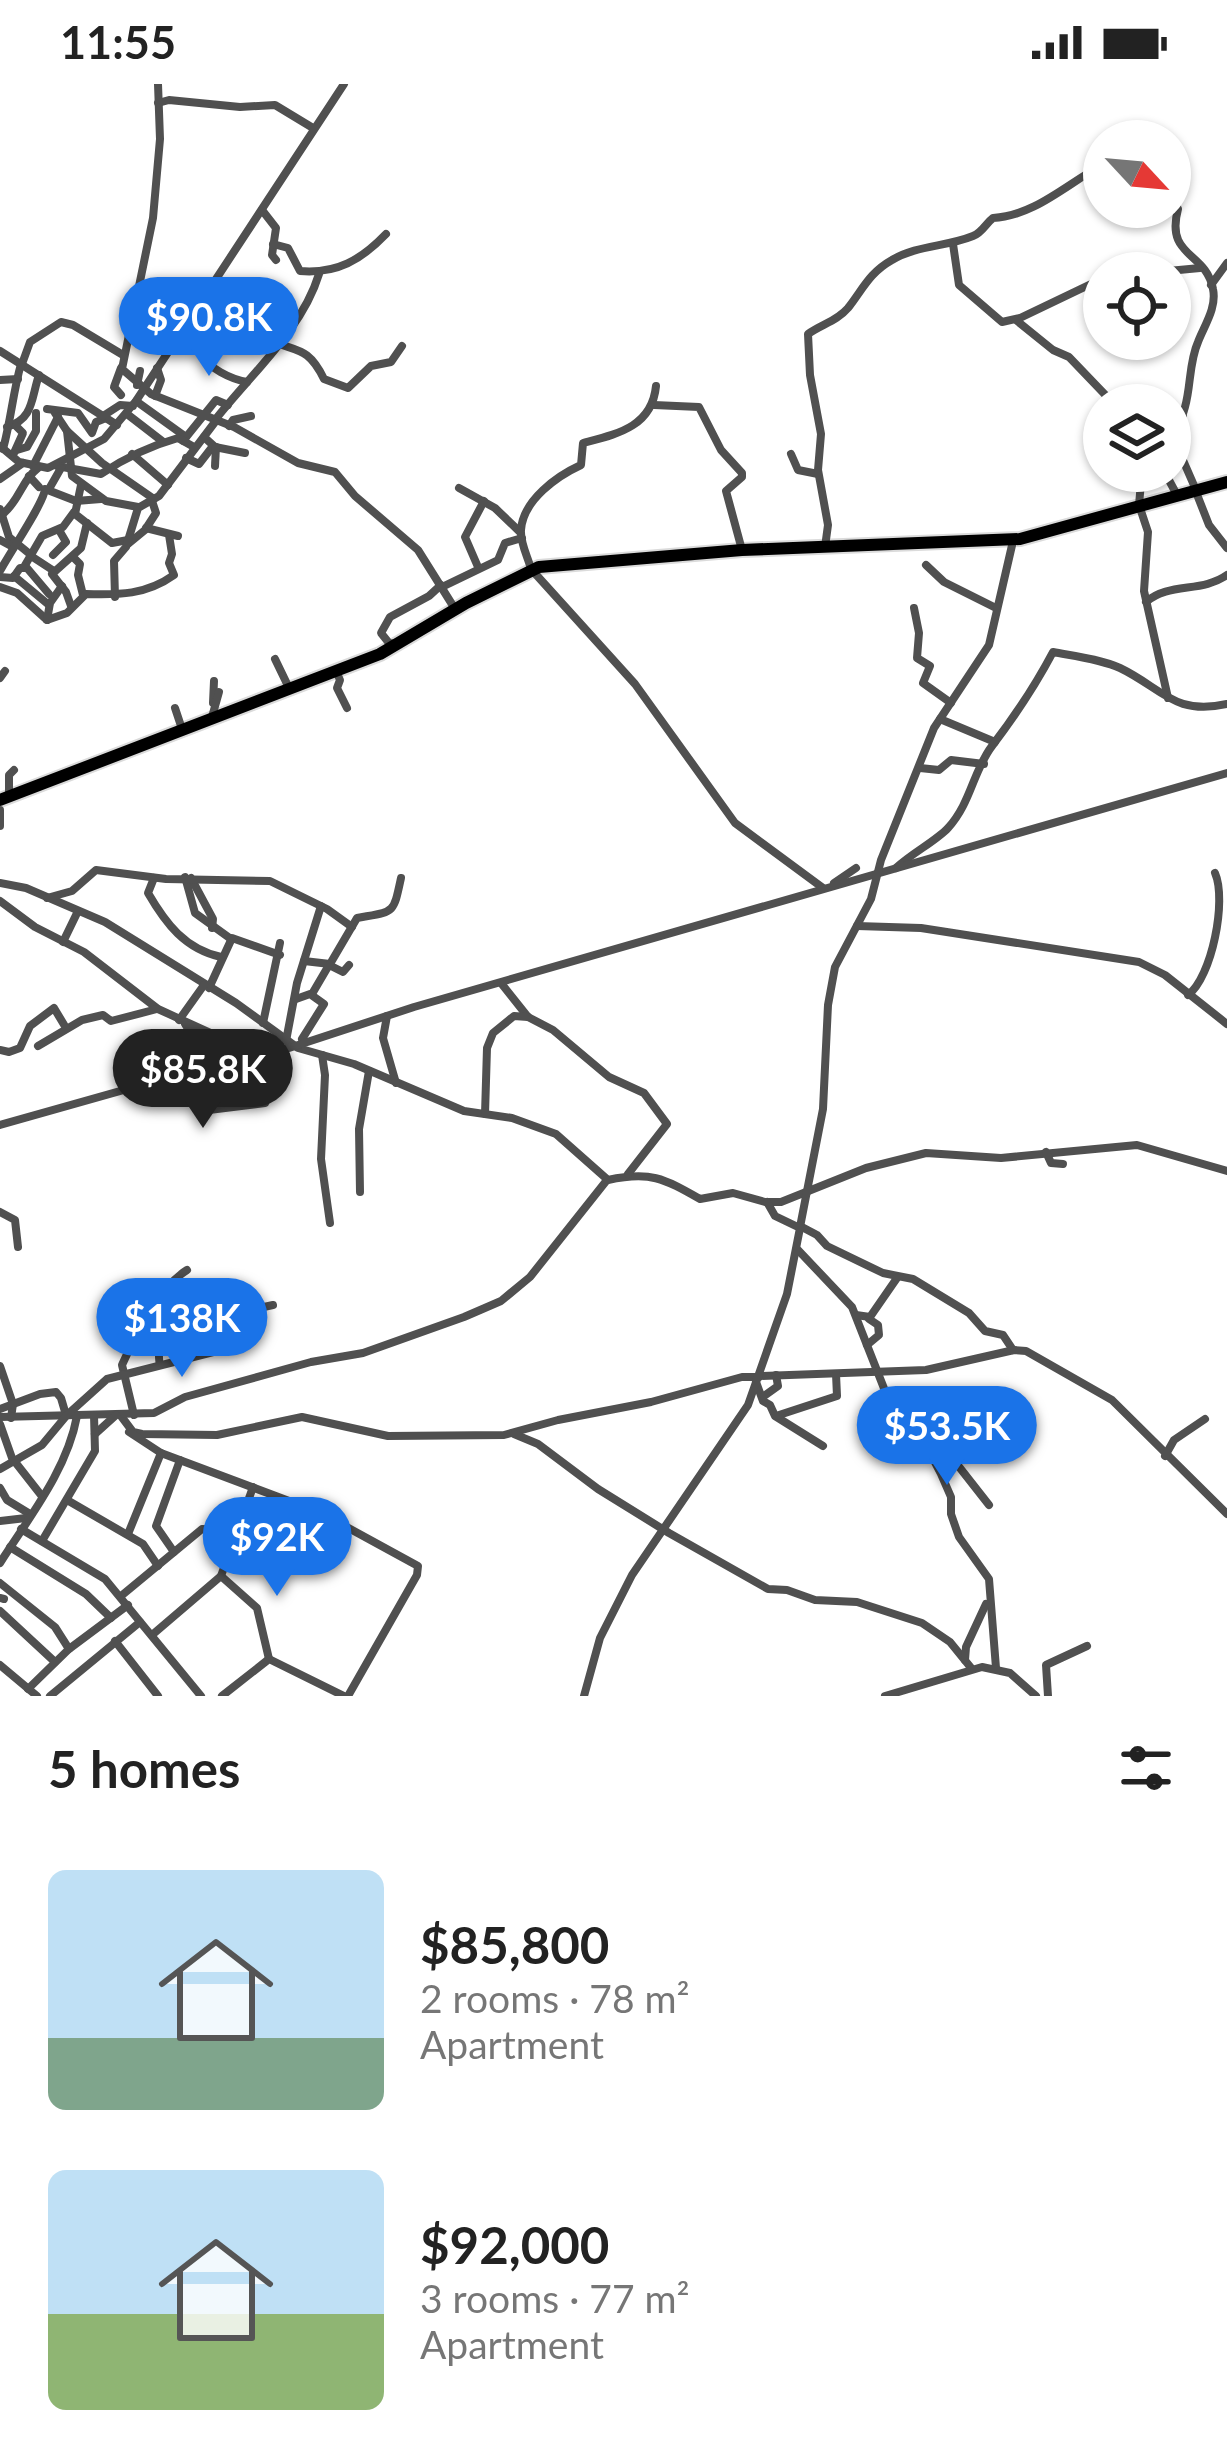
<!DOCTYPE html>
<meta charset="utf-8">
<style>
:root{--surface:#fff;--page:#f2f2f2;--text:#222;--muted:#767676;--accent:#1a73e8}
body{margin:0;font-family:Lato,sans-serif;background:var(--page);color:var(--text);height:100vh;display:flex;flex-direction:column;font-size:45px;white-space:nowrap}
*{box-sizing:border-box;margin:0}
p{font-size:39px;color:var(--muted)}
.icon{flex:none;width:66px;height:66px;fill:none;stroke:currentColor;stroke-width:2;stroke-linecap:round;stroke-linejoin:round}
.map{position:relative;height:1612px;overflow:hidden}
.details{display:flex;flex-direction:column;background:var(--surface);flex:1}
.details>*{flex:none}
.needle{width:78px;rotate:116deg}
.tools{position:absolute;left:1083px;top:36px;display:grid;gap:24px}
.tools a{display:grid;place-items:center;width:108px;height:108px;border-radius:50%;background:var(--surface);box-shadow:0 3px 9px #0004;font-size:60px}
.price{position:absolute;translate:-50% -102px;padding:0 27px;border-radius:42px;background:var(--accent);color:#fff;font-size:39px;line-height:78px;filter:drop-shadow(0 3px 6px #0008)}
.price::after{content:'';position:absolute;left:50%;top:72px;width:36px;height:27px;margin-left:-18px;background:inherit;clip-path:polygon(0 0,100% 0,50% 100%)}
.price.on{background:#222;color:#fff}
ul{padding:0;list-style:none}
li{display:flex;align-items:center;gap:36px;height:300px;padding:0 48px}
li span{display:grid;place-items:center;flex:none;width:336px;height:240px;border-radius:18px;color:#555}
li>.icon{margin-inline-start:auto}
span .icon{width:144px;height:144px;fill:#fffc;stroke-width:1}
li b{font-size:51px}
h2{display:flex;justify-content:space-between;align-items:center;height:144px;padding:0 48px;font-size:51px}
.status{display:flex;justify-content:space-between;align-items:center;height:84px;padding:0 60px;background:var(--surface);direction:ltr}
.status svg{height:33px;fill:currentColor}
.map>svg:first-child{display:block}
.lines{fill:none;stroke-linecap:round;stroke-linejoin:round}
.major-casing{stroke:#dbdbdb;stroke-width:16}
.minor{stroke:#505050;stroke-width:8}
.major{stroke:#000;stroke-width:12}
</style>
<div class="status"><b>11:55</b><svg viewBox="0 0 49 12"><path d="M0 12V9h3v3zM5 12V6h3v6zM10 12V3h3v9zM15 12V0h3v12zM26 1h20v11H26zM47 4h2v5h-2z"/></svg></div>
<div class="map">
<svg width="1227" height="1612" viewBox="0 0 1227 1612">
<rect width="100%" height="100%" fill="#fff"/>
<g class="lines">
<!-- major casing -->
<g class="major-casing">
<polyline id="major" points="0,716 380,570 466,519 539,483 742,466 1020,455 1227,398"/>
</g>
<!-- minor -->
<g class="minor">
<polyline points="158,0 160,55 153,134 122,285 151,310 234,343 298,379 335,388 355,412 418,466 455,525"/>
<polyline points="158,19 169,16 240,23 275,21 313,44"/>
<path d="M1170 110 1178 125C1165 174 1206 167 1213 205 1217 224 1204 242 1198 258 1189 278 1191 302 1185 323 1181 338 1174 352 1170 367"/>
<polyline points="262,126 276,144 272,171 276,176"/>
<path d="M273 160 288 164 300 187C337 190 361 176 386 150"/>
<polyline points="953,160 959,201 1002,238 1020,234 1091,200 1104,202"/>
<polyline points="1147,189 1200,184"/>
<polyline points="1211,201 1227,179"/>
<path d="M201 217C215 226 243 233 253 242 257 247 260 252 265 254 295 269 307 260 324 295L348 304 371 282 391 278 402 262"/>
<polyline points="1016,236 1053,266 1069,273 1115,321"/>
<path d="M176 257 203 270C207 284 231 295 247 298"/>
<polyline points="0,267 117,341"/>
<polyline points="22,280 30,258 61,238 73,241 123,271"/>
<polyline points="121,284 114,303 121,311"/>
<polyline points="0,296 18,295"/>
<polyline points="137,301 140,287"/>
<path d="M656 302C652 343 617 350 583 359L581 381C557 392 523 416 521 446 520 459 528 473 531 485L635 600 735 739 823 804"/>
<polyline points="155,312 161,296 157,284"/>
<polyline points="136,317 186,353"/>
<polyline points="654,321 699,323 721,366 742,389 742,393 726,407 742,466"/>
<polyline points="47,325 78,329 92,349 96,338 106,334"/>
<polyline points="55,329 67,347 72,392 106,417 138,423"/>
<polyline points="127,330 162,357"/>
<polyline points="103,332 120,321 133,322"/>
<polyline points="1183,333 1179,367 1196,406"/>
<path d="M215 336C250 291 302 246 319 190"/>
<polyline points="229,342 233,336 251,332"/>
<path d="M7 343C34 335 31 314 39 291"/>
<polyline points="67,347 102,379 154,415"/>
<polyline points="204,353 215,363 245,369"/>
<polyline points="183,357 216,316 228,321"/>
<polyline points="0,362 19,378 48,384 104,355 136,317 344,0"/>
<path d="M3 365C11 336 13 308 21 280"/>
<polyline points="17,366 27,363 36,347 36,329"/>
<polyline points="14,369 23,349 16,342"/>
<polyline points="132,370 168,401"/>
<polyline points="791,370 798,386 818,390"/>
<polyline points="186,374 199,380 213,362"/>
<polyline points="33,382 58,333"/>
<path d="M57 382 101 390C126 373 150 362 178 354L194 363"/>
<polyline points="215,382 216,363"/>
<polyline points="1142,387 1139,421 1148,448 1144,507 1168,614"/>
<polyline points="1164,387 1177,411"/>
<polyline points="29,392 39,403"/>
<polyline points="0,395 23,379"/>
<polyline points="81,401 75,430 112,459 128,456"/>
<polyline points="459,404 495,424 520,448"/>
<polyline points="49,405 61,384"/>
<polyline points="1196,408 1209,441 1227,464"/>
<polyline points="0,425 9,453 31,471"/>
<path d="M4 429C20 415 22 396 38 384"/>
<polyline points="146,444 178,452"/>
<polyline points="0,456 13,463"/>
<polyline points="128,460 145,446 156,429 152,417"/>
<path d="M825 463 828 441 818 386 821 350 810 291 808 250C822 240 837 237 848 224 863 205 869 189 892 176 917 161 946 163 973 152 983 148 985 140 993 134 1035 132 1069 98 1104 80"/>
<polyline points="53,471 66,458 59,446"/>
<polyline points="31,472 54,487"/>
<polyline points="74,474 80,480 78,491 83,511"/>
<polyline points="926,481 944,498 996,524"/>
<polyline points="24,483 42,452 63,443 74,428"/>
<polyline points="478,483 465,453 484,417"/>
<path d="M0 487C10 468 44 419 45 405L76 417 101 415"/>
<polyline points="14,492 49,521"/>
<polyline points="0,493 13,494 20,484 27,484 49,510"/>
<path d="M0 503 17 509 47 536 67 529 86 510C119 511 146 511 174 491L169 479 172 470 169 451"/>
<polyline points="442,503 498,476 505,459 522,454"/>
<polyline points="115,513 114,477 126,463 138,424 159,412 215,338"/>
<path d="M1146 518C1169 498 1202 509 1227 491"/>
<polyline points="71,522 66,508 52,490 81,464 87,439"/>
<polyline points="914,524 919,549 917,574 930,582 923,599 951,619"/>
<polyline points="47,536 50,519 62,502"/>
<polyline points="396,560 389,559 381,549 390,533 429,512 441,501"/>
<polyline points="275,575 289,604"/>
<polyline points="336,587 340,596 337,604 347,624"/>
<polyline points="0,594 5,587"/>
<polyline points="213,619 214,597"/>
<polyline points="175,624 182,645"/>
<polyline points="212,633 219,608"/>
<polyline points="940,635 995,658"/>
<polyline points="920,684 939,686 951,676 984,680"/>
<polyline points="9,712 9,691 14,686"/>
<polyline points="0,726 0,742"/>
<path d="M896 784C912 769 936 757 948 744 971 719 973 687 992 662 1015 632 1035 602 1053 568 1074 572 1100 575 1120 584 1162 604 1174 632 1227 620"/>
<polyline points="185,793 195,829 231,855"/>
<path d="M154 794 148 809C166 840 185 865 221 873"/>
<polyline points="191,794 213,835 212,844"/>
<path d="M0 799 26 804 105 838 236 919 298 964 354 980 464 1027 512 1034 556 1050 608 1096C650 1087 663 1094 700 1115L733 1109 765 1118H781L866 1084 926 1069 1001 1074 1137 1061 1227 1087"/>
<polyline points="834,799 856,784"/>
<polyline points="47,814 72,807 96,786 166,795 270,797 327,825 352,843"/>
<polyline points="0,817 35,843 84,868 158,925 252,968"/>
<polyline points="857,842 921,844 1139,878 1165,891 1227,940"/>
<polyline points="63,858 78,827"/>
<path d="M304 877 330 880 357 834C395 827 393 831 401 794"/>
<polyline points="501,899 528,933 553,946 609,993 644,1009 667,1040 628,1090"/>
<polyline points="209,904 232,854 280,871"/>
<polyline points="312,910 329,881 343,888 349,881"/>
<path d="M1188 911C1212 893 1227 816 1215 789"/>
<polyline points="296,915 310,910 324,920 302,955"/>
<polyline points="387,932 383,954 396,999"/>
<polyline points="179,936 204,901"/>
<polyline points="263,939 280,859"/>
<polyline points="185,940 211,982"/>
<polyline points="286,957 297,899 321,822"/>
<polyline points="38,962 82,936 103,931 111,937 157,925"/>
<polyline points="0,966 9,968 20,964 30,942 54,924 66,944"/>
<polyline points="322,971 325,991 321,1075 330,1139"/>
<polyline points="198,985 209,1026 265,1019"/>
<polyline points="485,1030 487,964 493,949 514,932 528,933"/>
<polyline points="0,1041 255,969 286,965 414,923 1227,689"/>
<polyline points="1046,1068 1051,1079 1063,1080"/>
<polyline points="360,1108 359,1045 369,987"/>
<polyline points="0,1128 15,1136 18,1163"/>
<polyline points="800,1142 817,1151 827,1162 883,1189 913,1195 969,1229 985,1247 1003,1251 1013,1266"/>
<polyline points="800,1143 823,1025 828,921 835,883 871,815 881,776 934,644 989,561 1013,457"/>
<polyline points="798,1166 852,1223 887,1312 889,1329 928,1365 941,1390 951,1413 951,1430 959,1453 989,1495 996,1584"/>
<polyline points="856,1231 870,1233 897,1194"/>
<polyline points="110,1234 117,1237 128,1268 122,1281 134,1331"/>
<path d="M125 1261C150 1239 158 1204 187 1186"/>
<polyline points="867,1261 879,1251 878,1241 869,1235"/>
<path d="M160 1281C157 1271 161 1226 163 1215"/>
<polyline points="0,1282 13,1320 11,1334"/>
<polyline points="759,1292 926,1286 1014,1266 1026,1267 1112,1316 1227,1430"/>
<polyline points="756,1298 763,1317 770,1321 775,1332 823,1362"/>
<polyline points="764,1312 778,1302 776,1291"/>
<polyline points="0,1325 40,1310 56,1308 61,1314 66,1331"/>
<polyline points="121,1332 133,1348 142,1350 217,1351 302,1333 388,1352 504,1351 558,1336 651,1318 742,1293 759,1293"/>
<polyline points="776,1332 837,1312 836,1290"/>
<polyline points="0,1333 154,1329 185,1313 311,1278 363,1269 464,1233 501,1217 530,1193 607,1096"/>
<polyline points="0,1340 12,1374 41,1411"/>
<polyline points="129,1348 161,1369 321,1429 418,1482 417,1491 348,1612"/>
<polyline points="95,1350 116,1331"/>
<polyline points="514,1350 538,1360 598,1405 669,1449 768,1505 787,1506 815,1516 857,1518 922,1539 950,1558 972,1585"/>
<polyline points="923,1359 949,1370 989,1421"/>
<polyline points="1165,1372 1174,1356 1205,1335"/>
<polyline points="0,1385 42,1361 67,1331 107,1295 221,1266 245,1227 273,1221"/>
<polyline points="0,1404 7,1416 30,1430"/>
<polyline points="67,1416 143,1460 158,1482"/>
<polyline points="0,1437 26,1434"/>
<polyline points="21,1445 105,1495 201,1612"/>
<polyline points="128,1450 161,1369"/>
<polyline points="42,1457 95,1367 94,1331"/>
<polyline points="10,1463 86,1510 111,1534"/>
<polyline points="174,1468 156,1442 180,1376"/>
<path d="M0 1479C30 1432 67 1386 77 1332"/>
<polyline points="221,1492 257,1524 269,1575"/>
<polyline points="0,1499 55,1543 69,1565"/>
<polyline points="121,1512 202,1445 222,1446 235,1454"/>
<polyline points="0,1514 4,1515"/>
<polyline points="0,1527 55,1578"/>
<polyline points="152,1551 221,1492 253,1403"/>
<polyline points="115,1557 158,1612"/>
<polyline points="965,1576 966,1563 986,1520"/>
<polyline points="0,1581 37,1612"/>
<polyline points="28,1605 69,1565 128,1521"/>
<polyline points="50,1612 140,1538"/>
<polyline points="222,1612 269,1575 344,1612"/>
<polyline points="584,1612 600,1554 632,1491 748,1321 787,1210 800,1144 775,1132 767,1118"/>
<polyline points="885,1612 982,1583 1010,1589 1036,1612"/>
<polyline points="1048,1612 1046,1581 1087,1562"/>
</g>
<!-- major -->
<use href="#major" class="major"/>
</g>
</svg>
<div class="tools">
<a><svg class="needle" viewBox="-14 -14 28 28"><path d="M0-13l5 13h-10z" fill="#e53935"/><path d="M0 13l5-13h-10z" fill="#767676"/></svg></a>
<a><svg class="icon" aria-label="locate" viewBox="0 0 24 24"><circle cx="12" cy="12" r="6"/><path d="M12 2v4M12 18v4M2 12h4M18 12h4"/></svg></a>
<a><svg class="icon" aria-label="layers" viewBox="0 0 24 24"><path d="M12 4l9 5-9 5-9-5zM3 14l9 5 9-5"/></svg></a>
</div>
<b class="price" style="left:209px;top:295px">$90.8K</b>
<b class="price on" style="left:203px;top:1047px">$85.8K</b>
<b class="price" style="left:182px;top:1296px">$138K</b>
<b class="price" style="left:947px;top:1404px">$53.5K</b>
<b class="price" style="left:277px;top:1515px">$92K</b>
</div>
<section class="details">
<h2>5 homes<svg class="icon" aria-label="filters" viewBox="0 0 24 24"><path d="M4 7h16M4 17h16"/><circle cx="9" cy="7" r="2"/><circle cx="15" cy="17" r="2"/></svg></h2>
<ul>
<li><span style="background:linear-gradient(#bfe0f5 70%,#7fa58c 0)"><svg class="icon" aria-label="home" viewBox="0 0 24 24"><path d="M3 11l9-7 9 7M6 9v11h12V9"/></svg></span><div><b>$85,800</b><p>2 rooms · 78 m²</p><p>Apartment</p></div></li>
<li><span style="background:linear-gradient(#bfe0f5 60%,#8fb573 0)"><svg class="icon" aria-label="home" viewBox="0 0 24 24"><path d="M3 11l9-7 9 7M6 9v11h12V9"/></svg></span><div><b>$92,000</b><p>3 rooms · 77 m²</p><p>Apartment</p></div></li>
</ul>
</section>
